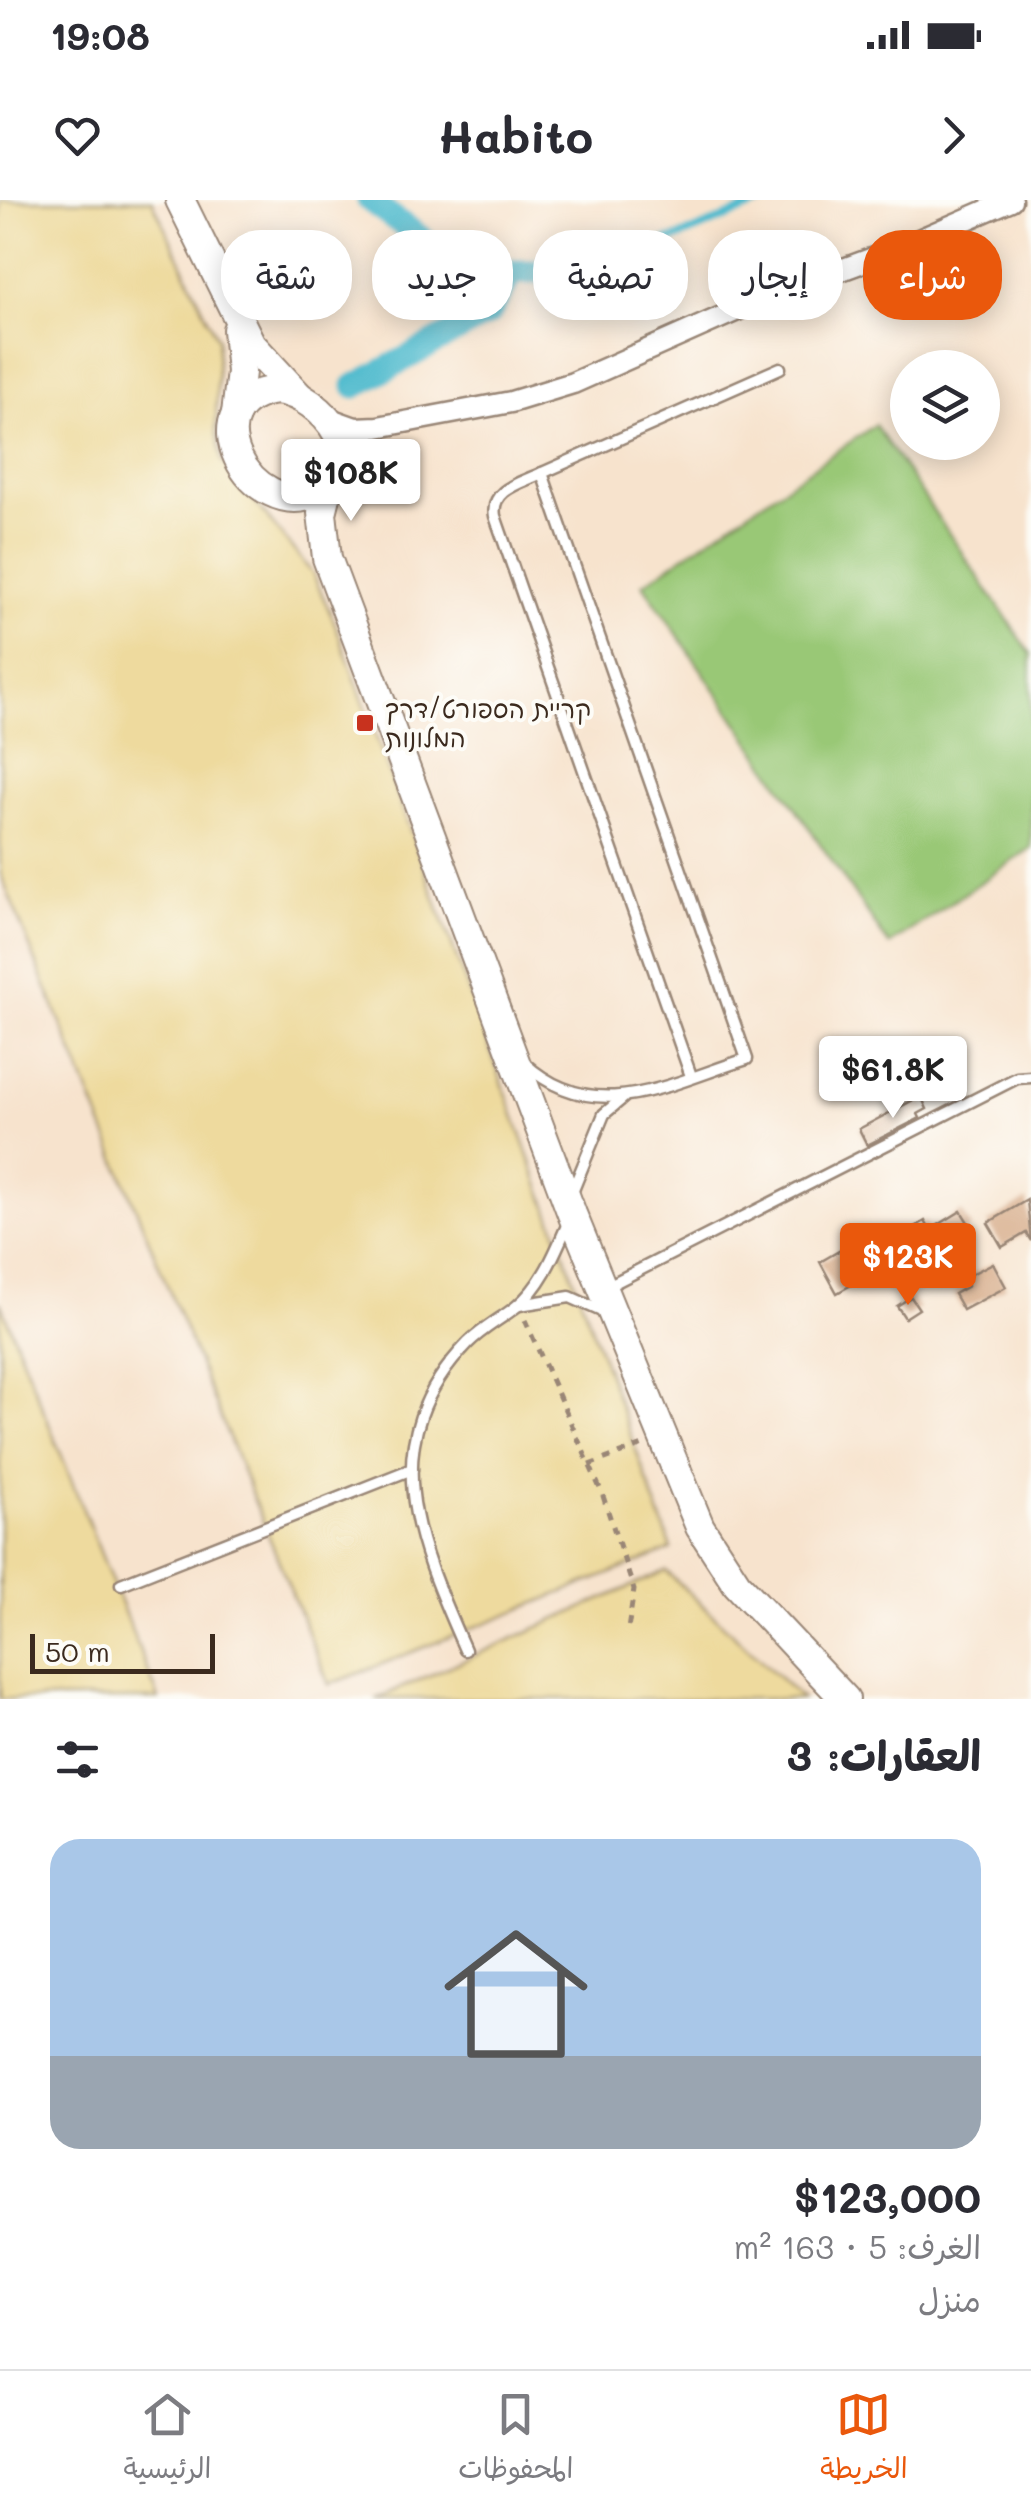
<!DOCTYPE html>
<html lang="ar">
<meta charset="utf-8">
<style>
:root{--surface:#fff;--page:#f2f2f3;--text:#2b2b33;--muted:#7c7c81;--line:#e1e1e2;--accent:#ea580c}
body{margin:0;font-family:Mali,"Playpen Sans Arabic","Playpen Sans Hebrew",sans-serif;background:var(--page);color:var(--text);direction:rtl;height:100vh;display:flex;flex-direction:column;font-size:38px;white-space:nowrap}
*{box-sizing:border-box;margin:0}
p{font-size:32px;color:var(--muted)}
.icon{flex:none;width:55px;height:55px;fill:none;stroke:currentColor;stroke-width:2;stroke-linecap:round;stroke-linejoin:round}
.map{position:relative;height:1499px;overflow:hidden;direction:ltr}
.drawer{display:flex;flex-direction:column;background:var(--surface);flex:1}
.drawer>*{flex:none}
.top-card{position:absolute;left:30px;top:30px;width:972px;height:90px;direction:rtl;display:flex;gap:20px}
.tools{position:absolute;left:890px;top:150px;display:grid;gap:20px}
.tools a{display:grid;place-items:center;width:110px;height:110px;border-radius:50%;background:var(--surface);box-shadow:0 5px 25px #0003;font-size:50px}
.scale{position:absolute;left:30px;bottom:25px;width:185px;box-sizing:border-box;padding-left:10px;border:5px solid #3b2a1e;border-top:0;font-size:28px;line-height:35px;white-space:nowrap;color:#3b2a1e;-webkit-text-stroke:8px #fdfcf7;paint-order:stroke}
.price{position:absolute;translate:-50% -85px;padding:0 22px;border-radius:10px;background:#fff;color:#222;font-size:32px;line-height:65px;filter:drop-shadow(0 2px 5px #0008)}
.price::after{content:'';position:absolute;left:50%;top:60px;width:30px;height:22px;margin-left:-15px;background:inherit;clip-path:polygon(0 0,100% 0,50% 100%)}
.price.on{background:var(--accent);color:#fff}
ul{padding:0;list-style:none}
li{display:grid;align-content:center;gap:20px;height:530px;padding:0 50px}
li+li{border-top:2px solid var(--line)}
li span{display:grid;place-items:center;height:310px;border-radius:30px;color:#555}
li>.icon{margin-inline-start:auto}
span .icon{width:180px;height:180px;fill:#fffc;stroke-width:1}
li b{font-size:42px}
h2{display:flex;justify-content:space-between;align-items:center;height:120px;padding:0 50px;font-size:42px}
.chip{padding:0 35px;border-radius:40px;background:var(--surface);box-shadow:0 5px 25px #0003;font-size:35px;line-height:90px}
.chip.on{background:var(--accent);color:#fff}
.status{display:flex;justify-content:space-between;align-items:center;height:70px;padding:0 50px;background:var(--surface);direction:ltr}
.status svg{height:28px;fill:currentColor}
header{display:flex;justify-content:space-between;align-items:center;height:130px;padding:0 50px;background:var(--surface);font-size:45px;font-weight:800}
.menu{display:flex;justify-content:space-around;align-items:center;height:140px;border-top:2px solid var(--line);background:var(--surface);font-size:28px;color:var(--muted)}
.menu a{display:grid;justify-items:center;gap:5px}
.menu .on{color:var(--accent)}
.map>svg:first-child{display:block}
.green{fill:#99c876;stroke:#6a794a;stroke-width:2.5}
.sand{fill:#eeda9e;stroke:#94825e;stroke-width:2.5}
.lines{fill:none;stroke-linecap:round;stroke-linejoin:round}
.stream{stroke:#51bbce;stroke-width:8}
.canal{stroke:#51bbce;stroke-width:25}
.building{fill:#d4a681}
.service-casing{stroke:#998676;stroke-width:15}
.minor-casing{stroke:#998676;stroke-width:25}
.tertiary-casing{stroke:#998676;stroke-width:32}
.path{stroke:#998676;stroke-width:5;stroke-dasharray:8 8;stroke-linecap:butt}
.service{stroke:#fff;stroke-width:10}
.minor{stroke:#fff;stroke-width:20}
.tertiary{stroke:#fff;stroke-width:28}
.poi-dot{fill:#c8321e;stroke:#fdfcf7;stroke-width:4}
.labels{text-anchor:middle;stroke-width:8;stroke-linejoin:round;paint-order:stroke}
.poi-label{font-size:25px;fill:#3b2a1e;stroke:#fdfcf7;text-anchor:start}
</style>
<div class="status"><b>19:08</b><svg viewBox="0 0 49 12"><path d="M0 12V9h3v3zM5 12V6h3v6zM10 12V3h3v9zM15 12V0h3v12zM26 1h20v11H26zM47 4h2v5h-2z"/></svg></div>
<header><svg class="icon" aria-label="forward" viewBox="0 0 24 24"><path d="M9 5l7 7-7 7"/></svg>Habito<svg class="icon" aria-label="heart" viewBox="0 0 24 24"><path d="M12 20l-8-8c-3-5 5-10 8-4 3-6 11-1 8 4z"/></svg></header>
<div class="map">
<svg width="1031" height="1499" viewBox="0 0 1031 1499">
<rect width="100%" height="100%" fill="#fdfcf7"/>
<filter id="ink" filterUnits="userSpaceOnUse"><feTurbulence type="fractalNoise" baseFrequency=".01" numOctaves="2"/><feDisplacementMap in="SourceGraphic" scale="20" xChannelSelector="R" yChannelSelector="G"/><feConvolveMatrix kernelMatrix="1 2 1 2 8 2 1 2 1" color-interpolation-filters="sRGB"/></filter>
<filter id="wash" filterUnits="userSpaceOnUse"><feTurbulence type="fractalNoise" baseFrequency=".0048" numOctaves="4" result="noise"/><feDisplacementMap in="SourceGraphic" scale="40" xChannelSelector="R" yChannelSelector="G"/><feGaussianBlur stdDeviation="2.25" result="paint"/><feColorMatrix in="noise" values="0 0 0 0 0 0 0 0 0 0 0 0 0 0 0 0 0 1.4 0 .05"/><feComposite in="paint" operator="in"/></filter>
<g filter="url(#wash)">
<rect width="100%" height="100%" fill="#f7e3cd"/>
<!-- green -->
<polygon class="green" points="875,225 1031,454 1031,648 889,745 643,384"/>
<!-- sand -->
<g class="sand">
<polygon points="0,0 152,0 218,140 216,231 222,261 313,374 334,421 672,1349 329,1485 0,673"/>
<polygon points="0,1102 159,1499 0,1499"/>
<polygon points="666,1371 802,1499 376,1499"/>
</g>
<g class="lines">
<!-- stream -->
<polyline class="stream" points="544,72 677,38 768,0"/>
<!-- canal -->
<g class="canal">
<polyline points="369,0 447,57 484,72 544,72"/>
<polyline points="355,186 489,113 513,72"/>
</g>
</g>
<g id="blocks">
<!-- building -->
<g class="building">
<polygon points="921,896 927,909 918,914 920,918 867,945 859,929"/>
<polygon points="1027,1000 1031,1041 1026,1033 1002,1047 988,1023"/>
<polygon points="961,1011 971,1027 940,1045 935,1037 914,1050 904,1034 925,1021 930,1030"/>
<polygon points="863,1037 881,1068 837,1093 820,1062"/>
<polygon points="993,1063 1006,1087 963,1110 954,1094 968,1086 964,1078"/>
<polygon points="911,1097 919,1109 905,1118 897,1106"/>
</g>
</g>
</g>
<g filter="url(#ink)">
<use href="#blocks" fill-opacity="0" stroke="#998676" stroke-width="2.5"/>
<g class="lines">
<!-- service casing -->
<g class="service-casing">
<g id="service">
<path d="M542 273C521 283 490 289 495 316L691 876"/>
<path d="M524 863C595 928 669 883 747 859L542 273 780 168"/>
<polyline points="571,995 604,914 623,898"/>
<polyline points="604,1088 1017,878 1031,877"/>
<polyline points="519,1105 570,1097 608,1114"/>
<polyline points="121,1384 412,1269"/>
<path d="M465 1450C418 1343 372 1242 468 1143 483 1128 501 1119 517 1106 543 1085 556 1050 569 1021"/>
</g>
</g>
<!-- minor casing -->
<g class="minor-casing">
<polyline id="minor" points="330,219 355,228 378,227 511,202 573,183 762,99 898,49 1011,0"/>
</g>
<!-- tertiary casing -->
<g class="tertiary-casing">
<g id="tertiary">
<polyline points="180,0 251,144 298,195"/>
<path d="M277 190C323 195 376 264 319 292 250 326 186 200 277 190Z"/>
<polyline points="236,214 241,172 237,130"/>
<polyline points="329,285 322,313 327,358 572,1014 700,1327 737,1384 845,1499"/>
</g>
</g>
<!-- path -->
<g class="path">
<polyline points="525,1120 602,1293 634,1390 628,1429"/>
<polyline points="589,1265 643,1245"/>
</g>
<!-- service -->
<use href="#service" class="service"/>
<!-- minor -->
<use href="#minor" class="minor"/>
<!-- tertiary -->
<use href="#tertiary" class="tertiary"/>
</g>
</g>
<!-- markers -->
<rect class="poi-dot" x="355" y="513" width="20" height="20" rx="5"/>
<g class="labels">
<!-- poi labels -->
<g class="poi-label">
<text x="385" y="518">קריית הספורט/דרך<tspan x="385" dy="29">המלונות</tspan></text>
</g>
</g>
</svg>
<div class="tools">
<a><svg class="icon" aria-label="layers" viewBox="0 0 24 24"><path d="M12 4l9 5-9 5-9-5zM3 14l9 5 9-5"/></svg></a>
</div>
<div class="scale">50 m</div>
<b class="price" style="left:351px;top:324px">$108K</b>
<b class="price" style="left:893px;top:921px">$61.8K</b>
<b class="price on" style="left:908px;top:1108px">$123K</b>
<div class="top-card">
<a class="chip on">شراء</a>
<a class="chip">إيجار</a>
<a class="chip">تصفية</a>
<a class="chip">جديد</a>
<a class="chip">شقة</a>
</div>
</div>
<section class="drawer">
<h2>العقارات: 3<svg class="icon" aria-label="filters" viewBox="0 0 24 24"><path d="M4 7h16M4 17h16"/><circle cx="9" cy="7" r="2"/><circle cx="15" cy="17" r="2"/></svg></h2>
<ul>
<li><span style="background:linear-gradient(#a9c7e8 70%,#9aa5b1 0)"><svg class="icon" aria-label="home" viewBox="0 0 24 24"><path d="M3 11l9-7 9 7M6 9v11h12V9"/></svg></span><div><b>$123,000</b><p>الغرف: 5 · 163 m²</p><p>منزل</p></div></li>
</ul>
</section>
<nav class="menu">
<a class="on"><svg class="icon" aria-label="map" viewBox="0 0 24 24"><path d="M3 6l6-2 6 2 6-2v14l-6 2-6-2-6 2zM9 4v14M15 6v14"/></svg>الخريطة</a>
<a><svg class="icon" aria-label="saved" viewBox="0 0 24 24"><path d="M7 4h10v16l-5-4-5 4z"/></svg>المحفوظات</a>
<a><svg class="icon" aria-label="home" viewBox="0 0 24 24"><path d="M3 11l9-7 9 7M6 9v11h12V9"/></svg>الرئيسية</a>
</nav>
